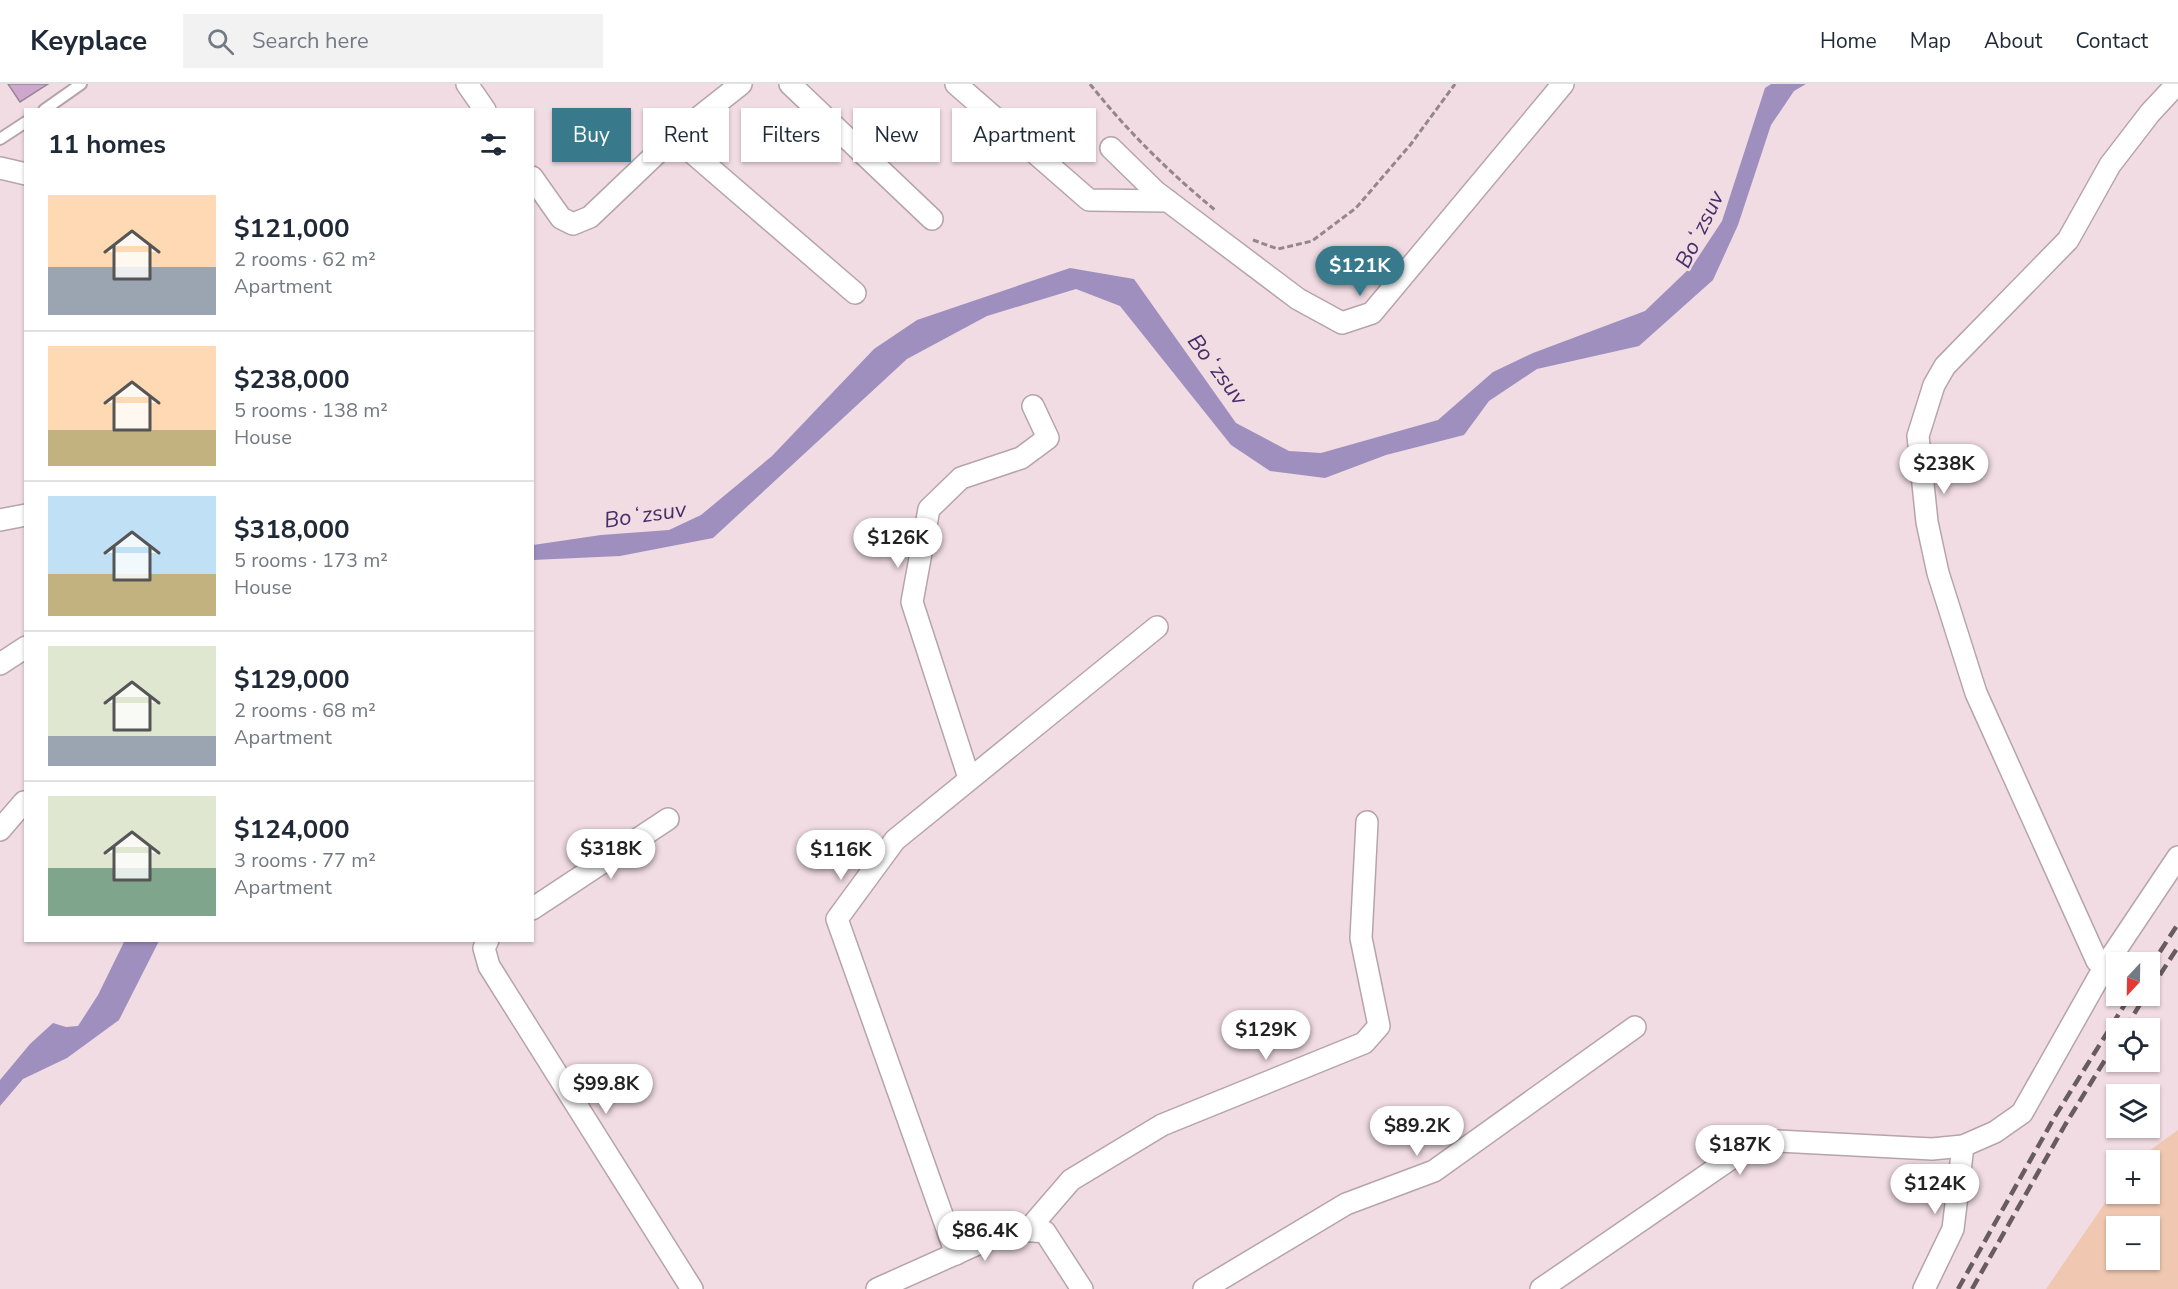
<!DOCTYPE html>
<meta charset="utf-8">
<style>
:root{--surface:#fff;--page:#f2f2f3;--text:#1f2937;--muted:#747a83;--line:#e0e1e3;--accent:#387a8b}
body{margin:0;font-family:"Nunito Sans",sans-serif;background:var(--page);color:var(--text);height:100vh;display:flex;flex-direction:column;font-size:22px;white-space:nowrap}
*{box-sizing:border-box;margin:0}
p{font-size:20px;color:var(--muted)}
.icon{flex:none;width:33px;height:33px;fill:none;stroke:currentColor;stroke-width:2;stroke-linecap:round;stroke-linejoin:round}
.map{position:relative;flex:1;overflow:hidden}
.details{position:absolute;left:24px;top:24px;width:510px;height:834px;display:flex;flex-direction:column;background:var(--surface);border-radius:0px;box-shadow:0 2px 4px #0004}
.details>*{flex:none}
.top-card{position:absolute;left:552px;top:24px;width:570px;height:54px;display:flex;gap:12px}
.needle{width:39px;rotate:202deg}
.fabs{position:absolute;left:2106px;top:868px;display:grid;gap:12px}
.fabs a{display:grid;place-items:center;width:54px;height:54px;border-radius:0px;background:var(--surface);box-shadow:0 2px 4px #0004;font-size:30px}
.price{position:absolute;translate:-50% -51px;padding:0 14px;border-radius:21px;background:#fff;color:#222;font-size:20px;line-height:39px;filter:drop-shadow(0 2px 3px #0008)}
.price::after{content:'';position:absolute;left:50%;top:36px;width:18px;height:14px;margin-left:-9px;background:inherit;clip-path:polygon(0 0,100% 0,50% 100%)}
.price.on{background:var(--accent);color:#fff}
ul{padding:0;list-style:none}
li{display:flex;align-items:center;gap:18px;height:150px;padding:0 24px}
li+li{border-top:2px solid var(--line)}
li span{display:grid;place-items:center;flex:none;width:168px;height:120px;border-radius:0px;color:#555}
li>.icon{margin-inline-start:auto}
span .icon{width:72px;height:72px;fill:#fffc;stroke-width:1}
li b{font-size:26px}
h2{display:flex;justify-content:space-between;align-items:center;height:72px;padding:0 24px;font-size:26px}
.tag{padding:0 21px;border-radius:0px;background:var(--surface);box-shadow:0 2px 4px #0004;font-size:21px;line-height:54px}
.tag.on{background:var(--accent);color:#fff}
header{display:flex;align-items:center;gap:36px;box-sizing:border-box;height:84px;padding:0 30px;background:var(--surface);border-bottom:2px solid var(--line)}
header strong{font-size:28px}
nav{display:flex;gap:33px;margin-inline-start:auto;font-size:21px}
.search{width:420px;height:54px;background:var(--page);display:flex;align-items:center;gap:15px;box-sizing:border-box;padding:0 21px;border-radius:0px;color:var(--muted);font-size:22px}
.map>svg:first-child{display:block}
.green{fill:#f0c8b1;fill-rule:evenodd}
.water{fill:#9f8fbe}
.building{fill:#cfa7cd;stroke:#958894;stroke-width:1.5}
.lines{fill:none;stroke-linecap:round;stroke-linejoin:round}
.lane-casing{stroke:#b7a4ab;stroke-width:14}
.street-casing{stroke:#b7a4ab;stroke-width:24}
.path{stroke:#94868b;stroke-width:3;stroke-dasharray:6 3;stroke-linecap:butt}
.lane{stroke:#fff;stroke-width:10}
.street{stroke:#fff;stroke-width:21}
.rail{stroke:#685c60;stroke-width:4.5;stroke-dasharray:12 6;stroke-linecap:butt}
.labels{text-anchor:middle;stroke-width:5;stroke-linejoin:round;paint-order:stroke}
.water-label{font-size:22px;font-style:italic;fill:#452d68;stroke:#f0dce2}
</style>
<header>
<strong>Keyplace</strong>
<div class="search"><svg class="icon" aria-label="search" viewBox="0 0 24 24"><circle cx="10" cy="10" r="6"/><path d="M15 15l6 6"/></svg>Search here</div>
<nav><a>Home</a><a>Map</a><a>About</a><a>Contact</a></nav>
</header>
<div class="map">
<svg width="2178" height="1205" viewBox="0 0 2178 1205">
<rect width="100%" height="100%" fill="#f0dce2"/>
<!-- green -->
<path class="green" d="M2178 1046V1205H2046L2116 1103V1110H2150V1077H2135ZM2116 1143H2150V1176H2116Z"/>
<!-- water -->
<g class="water">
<polygon points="1771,0 1806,0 1794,7 1771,41 1738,141 1713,196 1639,262 1537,285 1489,317 1464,351 1386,371 1325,394 1270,387 1231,361 1120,222 1076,205 987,232 907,275 713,454 620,472 533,476 533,461 601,451 669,446 701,431 772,372 874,265 917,236 1070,184 1134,195 1236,339 1289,367 1321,369 1438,336 1493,288 1533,269 1645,227 1693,181 1722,137 1765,4"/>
<polygon points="125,856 159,857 119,936 67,974 23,995 0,1022 0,996 30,960 53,939 66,943 78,942 98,911"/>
</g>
<!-- building -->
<polygon class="building" points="8,0 48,0 20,18"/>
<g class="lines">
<!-- lane casing -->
<g class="lane-casing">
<g id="lane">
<polyline points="44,26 81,0"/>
<polyline points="0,55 26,38"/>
</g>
</g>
<!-- street casing -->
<g class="street-casing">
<g id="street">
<polyline points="467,0 485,26"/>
<polyline points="790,0 932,135"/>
<polyline points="956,0 1089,116 1168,117"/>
<polyline points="674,53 855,209"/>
<polyline points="1111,64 1156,108 1298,215 1342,239 1372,229 1563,0"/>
<polyline points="0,84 26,90"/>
<polyline points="532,93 561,134 573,140 590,133 674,53 741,0"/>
<polyline points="0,436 26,431"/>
<polyline points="0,580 26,563"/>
<polyline points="969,694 912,518 929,425 961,394 1021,374 1048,354 1033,322"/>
<polyline points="0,746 24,718"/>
<polyline points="532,825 668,735"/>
<polyline points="488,856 484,864 489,882 692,1205"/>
<polyline points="2105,882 2097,877 1976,609 1938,489 1927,438 1918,352 1934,301 1945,282 2068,156 2110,81 2150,29 2177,0"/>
<polyline points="1027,1147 1071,1096 1162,1041 1364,959 1379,942 1361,854 1367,738"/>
<polyline points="956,1170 837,835 895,756 1157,543"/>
<polyline points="877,1205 1011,1145 1045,1148 1082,1205"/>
<polyline points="1204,1205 1346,1120 1434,1087 1635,943"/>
<polyline points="1541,1205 1736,1071 1776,1057 1932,1065 1963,1062 1995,1048 2022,1029 2105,882 2178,773"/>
<polyline points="1924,1205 1953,1145 1963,1062"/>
</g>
</g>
<!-- path -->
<g class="path">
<path d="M1090 0C1127 47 1169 88 1215 126"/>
<polyline points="1253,156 1278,165 1312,157 1356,124 1411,60 1455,0"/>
</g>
<!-- lane -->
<use href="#lane" class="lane"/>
<!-- street -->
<use href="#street" class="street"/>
<!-- rail -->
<g class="rail">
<polyline points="2150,883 2178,840"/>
<polyline points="2150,906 2178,863"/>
<polyline points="2125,945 2145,912"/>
<polyline points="1958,1205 2054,1034 2130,912"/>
<polyline points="1972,1205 2065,1041 2116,958"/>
</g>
</g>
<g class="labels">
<!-- water labels -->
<g class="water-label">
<text transform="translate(1699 145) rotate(-64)" y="8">Boʻzsuv</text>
<text transform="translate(1218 285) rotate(53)" y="8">Boʻzsuv</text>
<text transform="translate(645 430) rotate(-8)" y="8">Boʻzsuv</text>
</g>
</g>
</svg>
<div class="fabs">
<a><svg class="needle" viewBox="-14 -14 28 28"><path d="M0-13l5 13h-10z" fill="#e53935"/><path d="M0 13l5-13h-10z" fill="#747a83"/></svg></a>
<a><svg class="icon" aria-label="locate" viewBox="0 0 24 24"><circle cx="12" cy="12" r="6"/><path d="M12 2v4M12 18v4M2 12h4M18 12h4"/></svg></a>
<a><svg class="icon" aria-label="layers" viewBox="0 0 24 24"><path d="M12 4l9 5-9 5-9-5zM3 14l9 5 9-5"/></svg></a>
<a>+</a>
<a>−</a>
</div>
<b class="price on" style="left:1360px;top:213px">$121K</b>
<b class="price" style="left:1944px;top:411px">$238K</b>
<b class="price" style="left:898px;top:485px">$126K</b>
<b class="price" style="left:611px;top:796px">$318K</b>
<b class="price" style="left:841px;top:797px">$116K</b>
<b class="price" style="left:1266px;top:977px">$129K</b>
<b class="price" style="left:606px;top:1031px">$99.8K</b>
<b class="price" style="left:1417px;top:1073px">$89.2K</b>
<b class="price" style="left:1740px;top:1092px">$187K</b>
<b class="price" style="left:1935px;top:1131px">$124K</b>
<b class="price" style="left:985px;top:1178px">$86.4K</b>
<div class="top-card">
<a class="tag on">Buy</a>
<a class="tag">Rent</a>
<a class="tag">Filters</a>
<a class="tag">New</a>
<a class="tag">Apartment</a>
</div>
<section class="details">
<h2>11 homes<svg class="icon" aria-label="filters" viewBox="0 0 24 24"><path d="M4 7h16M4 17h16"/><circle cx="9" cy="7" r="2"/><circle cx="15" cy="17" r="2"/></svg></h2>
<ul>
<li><span style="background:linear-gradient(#ffd9b3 60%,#9aa5b1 0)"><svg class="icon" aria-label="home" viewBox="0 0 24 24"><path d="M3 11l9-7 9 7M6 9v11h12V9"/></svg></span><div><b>$121,000</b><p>2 rooms · 62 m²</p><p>Apartment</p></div></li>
<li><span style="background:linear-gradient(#ffd9b3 70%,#c2b280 0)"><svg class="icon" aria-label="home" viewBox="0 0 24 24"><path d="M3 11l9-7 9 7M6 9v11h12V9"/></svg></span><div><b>$238,000</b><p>5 rooms · 138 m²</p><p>House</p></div></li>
<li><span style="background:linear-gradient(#bfe0f5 65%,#c2b280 0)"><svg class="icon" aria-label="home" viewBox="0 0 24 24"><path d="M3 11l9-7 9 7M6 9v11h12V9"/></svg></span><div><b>$318,000</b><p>5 rooms · 173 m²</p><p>House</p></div></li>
<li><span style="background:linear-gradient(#dfe7d0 75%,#9aa5b1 0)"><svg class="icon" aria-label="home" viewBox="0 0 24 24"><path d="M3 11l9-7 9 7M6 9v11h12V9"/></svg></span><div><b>$129,000</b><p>2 rooms · 68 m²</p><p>Apartment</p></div></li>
<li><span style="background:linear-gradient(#dfe7d0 60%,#7fa58c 0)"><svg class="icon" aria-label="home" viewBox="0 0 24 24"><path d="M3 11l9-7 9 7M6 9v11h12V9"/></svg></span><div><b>$124,000</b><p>3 rooms · 77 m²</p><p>Apartment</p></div></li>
</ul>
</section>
</div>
